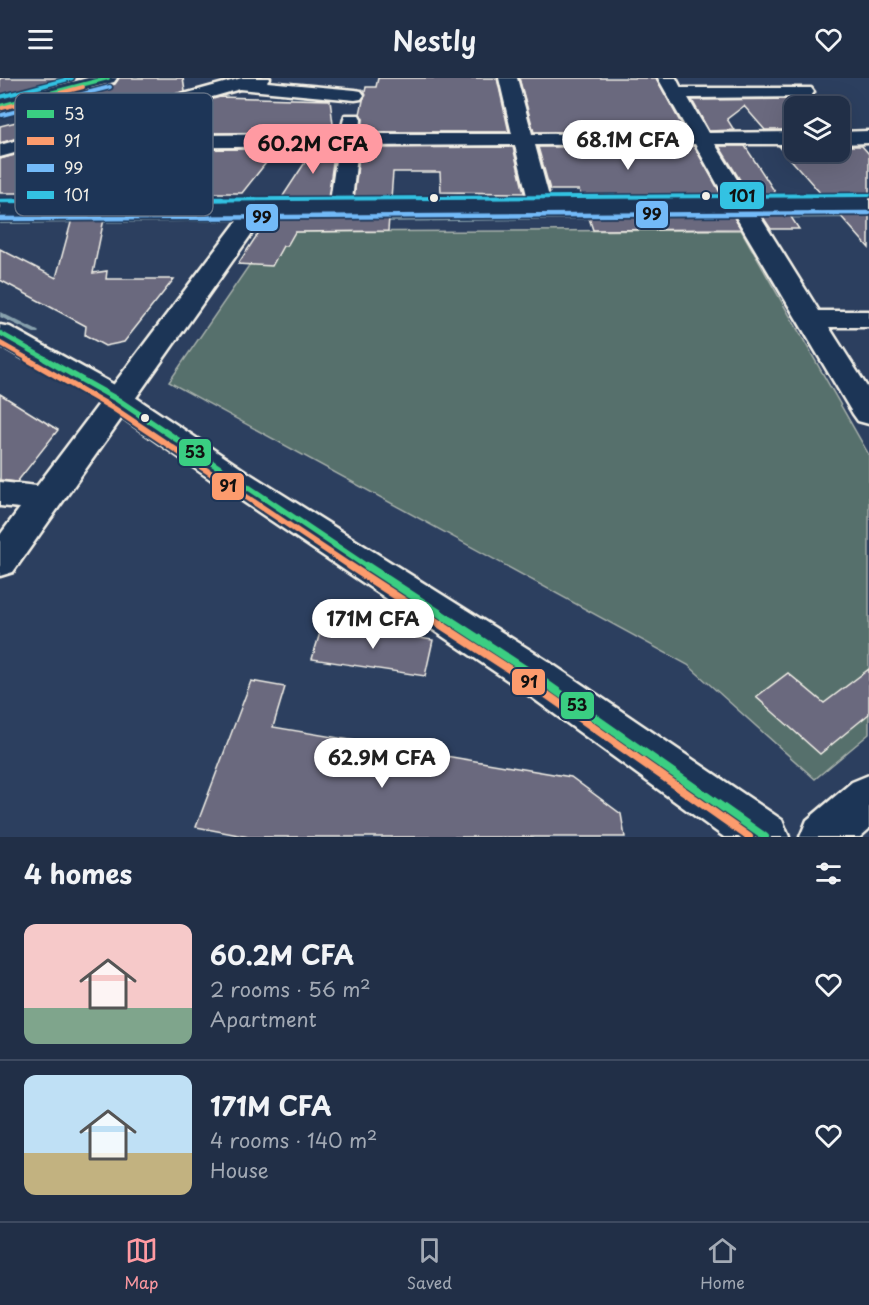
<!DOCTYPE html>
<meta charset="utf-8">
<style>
:root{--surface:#212f47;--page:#2d3b52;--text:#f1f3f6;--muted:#a2a9b4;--line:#3e4a60;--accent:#ff9aa2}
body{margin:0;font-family:"Playpen Sans",sans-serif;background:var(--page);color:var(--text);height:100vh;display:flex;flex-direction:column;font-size:22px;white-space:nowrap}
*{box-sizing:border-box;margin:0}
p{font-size:20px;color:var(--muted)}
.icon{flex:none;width:33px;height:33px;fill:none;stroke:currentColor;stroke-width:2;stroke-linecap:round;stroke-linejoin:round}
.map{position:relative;height:759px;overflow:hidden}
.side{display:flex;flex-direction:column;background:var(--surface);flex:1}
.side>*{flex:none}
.fabs{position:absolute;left:784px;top:18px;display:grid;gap:12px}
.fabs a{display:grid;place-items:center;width:66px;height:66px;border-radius:12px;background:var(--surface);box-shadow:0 6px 24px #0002,0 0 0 2px var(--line);font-size:30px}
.price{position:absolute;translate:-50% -51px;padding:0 14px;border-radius:21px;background:#fff;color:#222;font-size:20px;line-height:39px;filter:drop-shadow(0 2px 3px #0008)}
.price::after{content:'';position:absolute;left:50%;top:36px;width:18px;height:14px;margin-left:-9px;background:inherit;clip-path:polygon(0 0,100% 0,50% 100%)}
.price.selected{background:var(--accent);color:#111}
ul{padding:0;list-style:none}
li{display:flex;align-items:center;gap:18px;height:150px;padding:0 24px}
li+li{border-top:2px solid var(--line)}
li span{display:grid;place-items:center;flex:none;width:168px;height:120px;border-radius:12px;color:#555}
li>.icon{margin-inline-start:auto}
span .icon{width:72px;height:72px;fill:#fffc;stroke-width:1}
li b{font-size:26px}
h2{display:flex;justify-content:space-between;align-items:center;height:72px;padding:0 24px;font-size:26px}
header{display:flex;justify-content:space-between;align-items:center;height:78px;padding:0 24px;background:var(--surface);font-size:27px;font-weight:600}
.menu{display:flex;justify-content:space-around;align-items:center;height:84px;border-top:2px solid var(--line);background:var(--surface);font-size:16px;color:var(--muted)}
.menu a{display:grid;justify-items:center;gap:3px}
.menu .selected{color:var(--accent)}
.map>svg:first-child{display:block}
.green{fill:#576f6c;stroke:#a6b0aa;stroke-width:1.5}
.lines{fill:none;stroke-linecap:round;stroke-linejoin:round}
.stream{fill:#88a1ad;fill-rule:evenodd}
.building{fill:#6a697e;stroke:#f4f1e8;stroke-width:1.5}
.minor-casing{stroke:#f4f1e8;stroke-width:5}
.major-casing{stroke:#f4f1e8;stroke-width:5}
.minor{fill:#1d3557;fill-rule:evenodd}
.major{fill:#1d3557;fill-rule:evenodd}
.bus-1-far3-casing{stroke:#1d3557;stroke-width:7}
.bus-1-far2-casing{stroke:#1d3557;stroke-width:8}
.bus-1-far1-casing{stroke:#1d3557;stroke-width:10}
.bus-1-casing{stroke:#1d3557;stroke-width:12}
.bus-2-far3-casing{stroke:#1d3557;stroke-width:7}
.bus-2-far2-casing{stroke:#1d3557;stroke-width:8}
.bus-2-far1-casing{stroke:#1d3557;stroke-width:10}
.bus-2-casing{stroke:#1d3557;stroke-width:12}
.bus-3-far1-casing{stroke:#1d3557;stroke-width:7}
.bus-3-casing{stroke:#1d3557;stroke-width:8}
.bus-4-far1-casing{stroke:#1d3557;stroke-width:7}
.bus-4-casing{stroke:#1d3557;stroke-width:8}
.bus-1-far3{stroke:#3ace82;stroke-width:4}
.bus-1-far2{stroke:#3ace82;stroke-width:4.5}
.bus-1-far1{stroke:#3ace82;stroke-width:6}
.bus-1{stroke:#3ace82;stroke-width:8}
.bus-2-far3{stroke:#fc9b6d;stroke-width:4}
.bus-2-far2{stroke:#fc9b6d;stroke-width:4.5}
.bus-2-far1{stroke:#fc9b6d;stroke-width:6}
.bus-2{stroke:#fc9b6d;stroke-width:8}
.bus-3-far1{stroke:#73baf8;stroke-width:4}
.bus-3{stroke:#73baf8;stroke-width:4.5}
.bus-4-far1{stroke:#33c2e2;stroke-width:4}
.bus-4{stroke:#33c2e2;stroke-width:4.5}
.bus-dot{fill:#f4f1e8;stroke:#1d3557;stroke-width:2}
.key{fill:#1d3557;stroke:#5e6d82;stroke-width:1.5}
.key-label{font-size:16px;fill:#f4f1e8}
.line-badge{stroke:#1d3557;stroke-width:2}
.pale-badge-label{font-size:16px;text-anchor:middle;font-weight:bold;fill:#111}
</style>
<header><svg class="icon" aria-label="menu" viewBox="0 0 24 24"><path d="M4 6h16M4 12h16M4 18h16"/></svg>Nestly<svg class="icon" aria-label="heart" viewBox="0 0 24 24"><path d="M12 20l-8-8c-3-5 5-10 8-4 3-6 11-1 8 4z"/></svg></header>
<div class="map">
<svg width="869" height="759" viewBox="0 0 869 759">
<rect width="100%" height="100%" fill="#2c3f5f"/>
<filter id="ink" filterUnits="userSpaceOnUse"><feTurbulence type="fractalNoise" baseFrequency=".0167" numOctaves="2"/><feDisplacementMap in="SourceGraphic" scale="12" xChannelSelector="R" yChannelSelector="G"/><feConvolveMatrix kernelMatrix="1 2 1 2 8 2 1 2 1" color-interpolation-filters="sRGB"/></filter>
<g filter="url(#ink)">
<!-- green -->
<polygon class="green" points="741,152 869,377 869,656 815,701 688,587 169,304 272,154"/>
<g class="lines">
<!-- stream -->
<g class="stream">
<polygon points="869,116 869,120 609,123 606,121 609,119"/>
<polygon points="256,120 306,121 309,123 306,125 0,125 0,121"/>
<polygon points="506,120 509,122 508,123 360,125 357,123 360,121"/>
<polygon points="869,136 869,140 722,141 719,139 722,137"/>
<polygon points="599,138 601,139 601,141 377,144 374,142 377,140"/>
<polygon points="278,140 280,141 280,143 0,146 0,142"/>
<polygon points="0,234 38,253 39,254 38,255 34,255 0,239"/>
</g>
</g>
<!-- building -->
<g class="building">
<polygon points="0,0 79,0 0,20"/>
<polygon points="119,0 183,0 185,13 0,65 0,48 24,42 9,33 115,6"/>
<polygon points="378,0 497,0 509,54 362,54 363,41 360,36 366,9 376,9"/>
<polygon points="519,0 656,0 685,53 534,54"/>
<polygon points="220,19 330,22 334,54 92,56"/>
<polygon points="795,21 795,52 765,52 744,28 727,41 734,52 709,53 692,22"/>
<polygon points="694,68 722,118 582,119 579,112 550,112 538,69"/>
<polygon points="719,68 745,68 777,117 750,118"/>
<polygon points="779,68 795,68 795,74 840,74 840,68 862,68 869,76 869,117 822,117"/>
<polygon points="513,69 524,115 441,114 440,94 393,94 391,120 354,120 360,70"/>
<polygon points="335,70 328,120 281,121 308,80 296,71"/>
<polygon points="277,71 242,115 109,115 107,122 78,122 80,114 76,114 102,72"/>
<polygon points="33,72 77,72 49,115 0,115 0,81"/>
<polygon points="838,135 869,135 869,170"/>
<polygon points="732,136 741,151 593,152 588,137"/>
<polygon points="761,136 789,136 799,151 771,151"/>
<polygon points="269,139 341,140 389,139 388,153 295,154 287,168 283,168 272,188 238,186"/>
<polygon points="72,141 104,141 93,195 107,193 106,201 174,201 124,264 105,268 85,257 86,248 0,202 0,171 56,200"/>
<polygon points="0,316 58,352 17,404 0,402"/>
<polygon points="323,545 433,562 425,598 312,581"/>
<polygon points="869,591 869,636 820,676 756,619 788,595 824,625"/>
<polygon points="251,603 285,609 273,649 571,699 621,736 625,759 249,759 196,749"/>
</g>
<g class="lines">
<!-- minor casing -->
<g class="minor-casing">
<g id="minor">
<polygon points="242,0 270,0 267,4 355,12 361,13 364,17 361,21 355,22 240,11 76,58 340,56 345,37 359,37 361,41 360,56 512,56 499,0 517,0 532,56 689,55 658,0 676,0 681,10 811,10 814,14 811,18 805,19 688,20 708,55 795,54 795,66 715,66 819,233 869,233 869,249 829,249 869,312 869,346 858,343 853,336 736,139 695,66 535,67 552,130 549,135 541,137 533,135 530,130 515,67 358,68 351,131 348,136 340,138 332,136 329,131 338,68 101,70 59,137 51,139 43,137 40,132 81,70 33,70 0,79 0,67"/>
<polygon points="869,53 869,65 840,66 840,54"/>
<polygon points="258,124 266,126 269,131 13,494 0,498 0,457 20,430 0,428 0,404 37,408 250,126"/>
<polygon points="869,697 869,751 860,759 800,759 807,742 852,704"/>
</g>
</g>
<!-- major casing -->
<g class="major-casing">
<g id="major">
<polygon points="88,0 117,0 114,4 0,33 0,22"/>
<polygon points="869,119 869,133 0,139 0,125"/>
<polygon points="0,247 10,249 129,315 250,396 546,582 782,742 789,759 724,759 516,608 226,412 107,329 0,267"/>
</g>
</g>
<!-- minor -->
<use href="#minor" class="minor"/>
<!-- major -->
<use href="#major" class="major"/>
<!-- bus-1-far3 casing -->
<g class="bus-1-far3-casing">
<polyline id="bus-1-far3" points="0,28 108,0"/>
</g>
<!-- bus-1-far2 casing -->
<g class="bus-1-far2-casing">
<polyline id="bus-1-far2" points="0,255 48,282"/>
</g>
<!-- bus-1-far1 casing -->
<g class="bus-1-far1-casing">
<polyline id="bus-1-far1" points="45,281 118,322 369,490"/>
</g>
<!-- bus-1 casing -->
<g class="bus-1-casing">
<polyline id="bus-1" points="367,488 531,595 765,759"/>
</g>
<!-- bus-2-far3 casing -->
<g class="bus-2-far3-casing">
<polyline id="bus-2-far3" points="2,30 83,9"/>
</g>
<!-- bus-2-far2 casing -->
<g class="bus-2-far2-casing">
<polyline id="bus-2-far2" points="0,265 30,282"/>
</g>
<!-- bus-2-far1 casing -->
<g class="bus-2-far1-casing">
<polyline id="bus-2-far1" points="27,281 113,330 353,490"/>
</g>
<!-- bus-2 casing -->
<g class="bus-2-casing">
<polyline id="bus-2" points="350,488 526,602 749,759"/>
</g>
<!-- bus-3-far1 casing -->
<g class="bus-3-far1-casing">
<polyline id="bus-3-far1" points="2,37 110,9"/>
</g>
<!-- bus-3 casing -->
<g class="bus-3-casing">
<polyline id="bus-3" points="0,141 869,135"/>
</g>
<!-- bus-4-far1 casing -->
<g class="bus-4-far1-casing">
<g id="bus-4-far1">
<polyline points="0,19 72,0"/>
<polyline points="5,123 869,117"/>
</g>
</g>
<!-- bus-4 casing -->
<g class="bus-4-casing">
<polyline id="bus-4" points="0,123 222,121"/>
</g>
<!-- bus-1-far3 -->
<use href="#bus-1-far3" class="bus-1-far3"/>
<!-- bus-1-far2 -->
<use href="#bus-1-far2" class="bus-1-far2"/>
<!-- bus-1-far1 -->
<use href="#bus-1-far1" class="bus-1-far1"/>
<!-- bus-1 -->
<use href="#bus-1" class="bus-1"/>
<!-- bus-2-far3 -->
<use href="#bus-2-far3" class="bus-2-far3"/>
<!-- bus-2-far2 -->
<use href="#bus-2-far2" class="bus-2-far2"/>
<!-- bus-2-far1 -->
<use href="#bus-2-far1" class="bus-2-far1"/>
<!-- bus-2 -->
<use href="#bus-2" class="bus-2"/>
<!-- bus-3-far1 -->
<use href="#bus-3-far1" class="bus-3-far1"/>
<!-- bus-3 -->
<use href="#bus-3" class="bus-3"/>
<!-- bus-4-far1 -->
<use href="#bus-4-far1" class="bus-4-far1"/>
<!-- bus-4 -->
<use href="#bus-4" class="bus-4"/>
</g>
</g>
<!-- markers -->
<g class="bus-dot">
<circle cx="706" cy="118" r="5"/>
<circle cx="434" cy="120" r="5"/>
<circle cx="145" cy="340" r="5"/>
</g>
<!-- legend -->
<rect x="15" y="15" width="198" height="123" rx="9" class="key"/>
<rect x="27" y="32" width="27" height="8" fill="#3ace82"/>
<rect x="27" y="59" width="27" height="8" fill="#fc9b6d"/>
<rect x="27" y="86" width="27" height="8" fill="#73baf8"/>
<rect x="27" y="113" width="27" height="8" fill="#33c2e2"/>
<g class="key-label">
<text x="64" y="42">53</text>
<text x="64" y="69">91</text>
<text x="64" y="96">99</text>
<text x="64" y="123">101</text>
</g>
<g class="line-badge">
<rect x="719" y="103" width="46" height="29" rx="6" fill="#33c2e2"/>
<rect x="635" y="122" width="34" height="29" rx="6" fill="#73baf8"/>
<rect x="245" y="125" width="34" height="29" rx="6" fill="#73baf8"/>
<rect x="178" y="360" width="34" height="29" rx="6" fill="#3ace82"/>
<rect x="211" y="394" width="34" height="29" rx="6" fill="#fc9b6d"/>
<rect x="511" y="590" width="35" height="28" rx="6" fill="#fc9b6d"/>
<rect x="560" y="613" width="35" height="29" rx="6" fill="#3ace82"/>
</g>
<g class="pale-badge-label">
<text x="742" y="124">101</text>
<text x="652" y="142">99</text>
<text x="262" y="145">99</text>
<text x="195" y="380">53</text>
<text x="228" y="414">91</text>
<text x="529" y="610">91</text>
<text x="577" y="633">53</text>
</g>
</svg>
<div class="fabs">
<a><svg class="icon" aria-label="layers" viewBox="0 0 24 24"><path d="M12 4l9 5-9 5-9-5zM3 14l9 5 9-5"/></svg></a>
</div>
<b class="price" style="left:628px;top:93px">68.1M CFA</b>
<b class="price selected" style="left:313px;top:97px">60.2M CFA</b>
<b class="price" style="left:373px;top:572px">171M CFA</b>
<b class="price" style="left:382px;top:711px">62.9M CFA</b>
</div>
<section class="side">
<h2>4 homes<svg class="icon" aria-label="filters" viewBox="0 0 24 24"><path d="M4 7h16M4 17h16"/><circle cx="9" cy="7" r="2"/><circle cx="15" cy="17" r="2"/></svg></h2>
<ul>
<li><span style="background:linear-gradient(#f6c9c9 70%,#7fa58c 0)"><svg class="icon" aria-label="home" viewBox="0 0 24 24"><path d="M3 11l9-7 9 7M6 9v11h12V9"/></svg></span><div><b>60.2M CFA</b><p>2 rooms · 56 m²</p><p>Apartment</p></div><svg class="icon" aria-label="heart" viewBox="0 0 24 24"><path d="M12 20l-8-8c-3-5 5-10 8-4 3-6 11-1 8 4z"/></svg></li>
<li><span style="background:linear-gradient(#bfe0f5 65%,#c2b280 0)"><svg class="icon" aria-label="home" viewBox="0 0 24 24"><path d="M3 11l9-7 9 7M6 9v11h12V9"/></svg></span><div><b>171M CFA</b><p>4 rooms · 140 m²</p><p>House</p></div><svg class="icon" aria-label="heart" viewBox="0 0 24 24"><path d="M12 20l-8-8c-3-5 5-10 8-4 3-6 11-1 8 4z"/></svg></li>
</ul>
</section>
<nav class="menu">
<a class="selected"><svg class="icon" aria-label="map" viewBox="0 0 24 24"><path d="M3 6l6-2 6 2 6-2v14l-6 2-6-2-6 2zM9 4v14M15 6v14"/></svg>Map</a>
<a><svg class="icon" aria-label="saved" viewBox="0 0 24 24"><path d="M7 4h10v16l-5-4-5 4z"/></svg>Saved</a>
<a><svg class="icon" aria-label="home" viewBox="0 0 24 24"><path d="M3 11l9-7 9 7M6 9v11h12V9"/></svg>Home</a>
</nav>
